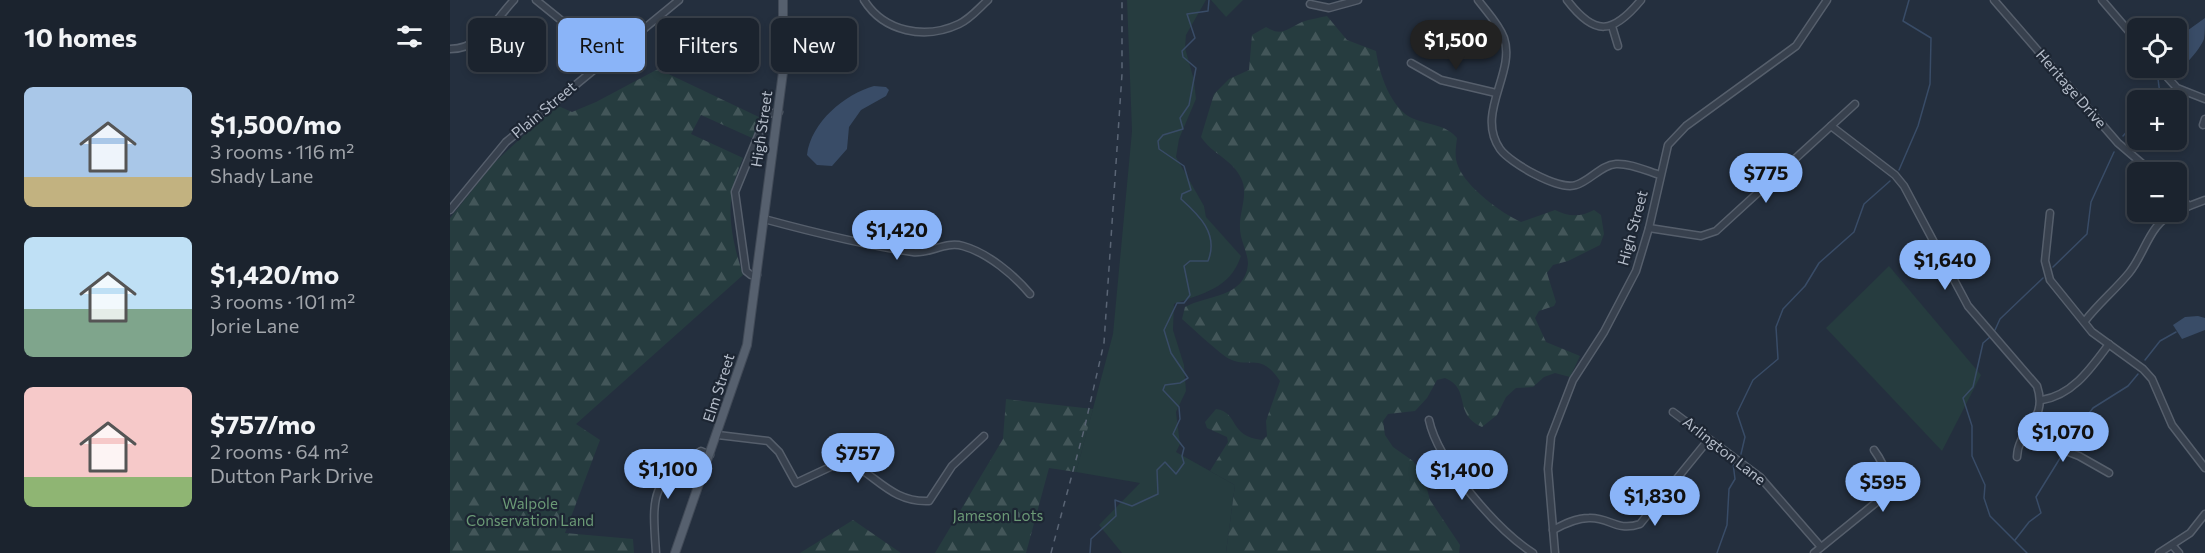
<!DOCTYPE html>
<meta charset="utf-8">
<style>
:root{--surface:#1b232e;--page:#282f3a;--text:#f1f3f6;--muted:#a0a4aa;--line:#39404a;--accent:#8ab4f8}
body{margin:0;font-family:Commissioner,sans-serif;background:var(--page);color:var(--text);height:100vh;display:flex;flex-direction:column;font-size:22px;white-space:nowrap}
*{box-sizing:border-box;margin:0}
p{font-size:20px;color:var(--muted)}
.icon{flex:none;width:33px;height:33px;fill:none;stroke:currentColor;stroke-width:2;stroke-linecap:round;stroke-linejoin:round}
.map{position:relative;flex:1;overflow:hidden}
.drawer{display:flex;flex-direction:column;background:var(--surface);width:450px}
.drawer>*{flex:none}
.banner{position:absolute;left:18px;top:18px;width:570px;height:54px;display:flex;gap:12px}
.buttons{position:absolute;left:1677px;top:18px;display:grid;gap:12px}
.buttons a{display:grid;place-items:center;width:60px;height:60px;border-radius:9px;background:var(--surface);box-shadow:0 3px 9px #0003,0 0 0 2px var(--line);font-size:30px}
.price{position:absolute;translate:-50% -51px;padding:0 14px;border-radius:21px;background:var(--accent);color:#111;font-size:20px;line-height:39px;filter:drop-shadow(0 2px 3px #0008)}
.price::after{content:'';position:absolute;left:50%;top:36px;width:18px;height:14px;margin-left:-9px;background:inherit;clip-path:polygon(0 0,100% 0,50% 100%)}
.price.selected{background:#222;color:#fff}
ul{padding:0;list-style:none}
li{display:flex;align-items:center;gap:18px;height:150px;padding:0 24px}
li span{display:grid;place-items:center;flex:none;width:168px;height:120px;border-radius:9px;color:#555}
li>.icon{margin-inline-start:auto}
span .icon{width:72px;height:72px;fill:#fffc;stroke-width:1}
li b{font-size:26px}
h2{display:flex;justify-content:space-between;align-items:center;height:72px;padding:0 24px;font-size:26px}
.tag{padding:0 21px;border-radius:9px;background:var(--surface);box-shadow:0 3px 9px #0003,0 0 0 2px var(--line);font-size:21px;line-height:54px}
.tag.selected{background:var(--accent);color:#111}
main{display:flex;flex:1;min-height:0}
.map>svg:first-child{display:block}
.green{fill:#263c3f}
.forest{fill:url(#forest-firs)}
.water{fill:#394c67}
.lines{fill:none;stroke-linecap:round;stroke-linejoin:round}
.stream{stroke:#394c67;stroke-width:1.5}
.minor-casing{stroke:#565f6c;stroke-width:9}
.major-casing{stroke:#414a57;stroke-width:10}
.minor{stroke:#38414e;stroke-width:6}
.major{stroke:#56606e;stroke-width:8}
.rail{stroke:#5a6575;stroke-width:1.5;stroke-dasharray:6 6;stroke-linecap:butt}
.labels{text-anchor:middle;stroke-width:4.5;stroke-linejoin:round;paint-order:stroke}
.street-label{font-size:15px;fill:#b4bcc9;stroke:#1d2633}
.park-label{font-size:15px;fill:#6b9a76;stroke:#1d2633}
</style>
<main>
<section class="drawer">
<h2>10 homes<svg class="icon" aria-label="filters" viewBox="0 0 24 24"><path d="M4 7h16M4 17h16"/><circle cx="9" cy="7" r="2"/><circle cx="15" cy="17" r="2"/></svg></h2>
<ul>
<li><span style="background:linear-gradient(#a9c7e8 75%,#c2b280 0)"><svg class="icon" aria-label="home" viewBox="0 0 24 24"><path d="M3 11l9-7 9 7M6 9v11h12V9"/></svg></span><div><b>$1,500/mo</b><p>3 rooms · 116 m²</p><p>Shady Lane</p></div></li>
<li><span style="background:linear-gradient(#bfe0f5 60%,#7fa58c 0)"><svg class="icon" aria-label="home" viewBox="0 0 24 24"><path d="M3 11l9-7 9 7M6 9v11h12V9"/></svg></span><div><b>$1,420/mo</b><p>3 rooms · 101 m²</p><p>Jorie Lane</p></div></li>
<li><span style="background:linear-gradient(#f6c9c9 75%,#8fb573 0)"><svg class="icon" aria-label="home" viewBox="0 0 24 24"><path d="M3 11l9-7 9 7M6 9v11h12V9"/></svg></span><div><b>$757/mo</b><p>2 rooms · 64 m²</p><p>Dutton Park Drive</p></div></li>
</ul>
</section>
<div class="map">
<svg width="1755" height="553" viewBox="0 0 1755 553">
<defs>
<pattern id="forest-firs" width="22" height="20" patternUnits="userSpaceOnUse" patternTransform="scale(1.5)"><rect width="22" height="20" fill="#263c3f"/><path d="M5 1l3.5 6h-7zM16 11l3.5 6h-7z" fill="#435659"/></pattern>
</defs>
<rect width="100%" height="100%" fill="#242f3e"/>
<!-- green -->
<g class="green">
<path d="M677 0H756L736 35 735 48 744 80 746 99 729 139 726 157 754 206 756 217 791 256C780 289 753 293 724 304L723 330 734 365 736 391 726 412 730 444 726 452 785 485 776 553H672L649 525 690 483 626 472 663 334 682 131Z"/>
<polygon points="761,0 793,0 776,17"/>
<polygon points="1439,266 1531,375 1492,451 1376,328"/>
</g>
<!-- forest -->
<g class="forest">
<path d="M877 16 897 40 926 51C929 73 941 110 964 119 979 125 997 125 1007 138 1006 147 1004 156 1008 166 1016 187 1051 213 1071 222L1105 210C1119 217 1131 217 1144 210L1151 215 1154 234 1150 245 1118 261 1103 265 1097 273 1106 302 1104 306 1089 311 1085 318 1096 342 1130 356 1120 377 1105 373 1094 377 1083 387 1066 388 1056 397 1047 415 1032 427C1002 414 1022 389 995 378L987 380 977 398 965 411 938 414 933 421 935 435 943 447 963 461 973 475 980 500 1010 545 1009 553H776L785 485 760 471 778 442 777 437 757 428 755 422 766 409C789 412 778 436 812 440L817 436 816 421 830 381C810 350 798 371 776 357 761 346 746 331 732 319L735 307C757 295 795 298 798 264 798 253 790 240 790 228 789 212 799 194 791 178 782 159 762 154 751 137L764 94 779 79 799 70 802 35 816 27C832 37 837 29 852 22 860 19 869 18 877 16Z"/>
<path d="M208 69 311 118 302 138 251 115 241 134 293 158C274 200 279 231 293 275L126 424 150 440 115 533 183 539 184 553H0V218L44 163 106 105 122 112 146 102Z"/>
<polygon points="556,399 643,409 626,472 599,468 576,553 485,553 553,439"/>
<polygon points="403,520 451,553 350,553"/>
</g>
<!-- water -->
<g class="water">
<path d="M1755 18C1755 24 1755 33 1754 39 1750 49 1734 69 1723 71L1720 68H1726L1727 38Z"/>
<path d="M424 86 436 87 439 90 436 96 411 110 399 127 397 149 382 166 367 165 357 155C361 122 395 94 424 86Z"/>
<polygon points="1748,316 1755,318 1755,330 1732,339 1723,325 1735,317"/>
</g>
<g class="lines">
<!-- stream -->
<g class="stream">
<polyline points="1704,100 1710,94 1708,79"/>
<polyline points="1673,136 1688,119"/>
<polyline points="1449,170 1468,126 1480,84 1481,38 1453,21 1459,0"/>
<polyline points="1603,267 1637,234 1641,202 1664,152"/>
<polyline points="1545,330 1550,319 1593,278"/>
<polyline points="1540,337 1533,343 1523,387 1513,398 1522,426 1522,456 1535,485 1534,498 1540,516 1577,553"/>
<polyline points="1695,360 1710,341 1726,332"/>
<polyline points="1615,445 1643,408 1678,386 1688,374"/>
<polyline points="1291,454 1295,437 1287,413 1303,380 1328,359 1326,327 1333,309 1355,286 1369,263 1404,232 1414,204 1440,181"/>
<polyline points="1565,540 1579,522 1591,513 1586,497 1612,455"/>
<path d="M640 553 641 539 666 516 665 500 682 506 708 494 707 470 715 462 726 474 734 463 732 456 734 448 723 434 730 419 729 407 713 390 715 385 730 383 738 378 721 353 714 330 727 303H734L740 295 734 266 740 261H758C769 234 749 215 731 199L732 194 741 190 734 166 709 149 708 141 713 135 733 129 730 118 739 105 746 68 733 57 732 51 745 38 737 14 758 11 759 0"/>
<polyline points="1267,553 1277,525 1279,489 1285,479 1283,463"/>
</g>
<!-- minor casing -->
<g class="minor-casing">
<g id="minor">
<polyline points="86,0 159,59"/>
<path d="M414 0C434 32 475 40 509 24 520 19 529 8 538 0"/>
<path d="M1028 0C1037 12 1049 24 1054 38 1066 73 1025 113 1050 149 1060 163 1109 191 1126 185 1140 181 1151 165 1166 164 1180 163 1197 171 1210 175"/>
<path d="M1117 0C1145 37 1163 34 1191 0"/>
<polyline points="1544,0 1668,143 1702,172"/>
<polyline points="1652,0 1688,42"/>
<polyline points="860,4 879,8 908,0"/>
<polyline points="1162,26 1168,46"/>
<path d="M0 49C31 49 45 20 64 0"/>
<polyline points="961,63 991,80 1046,93"/>
<polyline points="1709,68 1727,88 1755,99"/>
<polyline points="1753,125 1755,119"/>
<path d="M1381 126 1445 175 1454 186 1518 306 1587 386C1599 421 1568 427 1567 457"/>
<polyline points="1726,194 1739,206"/>
<polyline points="0,210 56,142 229,0"/>
<polyline points="1726,211 1755,200"/>
<polyline points="1600,213 1595,261 1600,280 1642,332 1693,369 1702,379 1722,425 1755,468"/>
<path d="M314 219C362 232 413 245 463 252 480 254 495 241 513 246 538 253 564 275 580 294"/>
<polyline points="1199,228 1251,236 1266,231 1405,104"/>
<polyline points="307,275 301,275 296,271 285,192 317,114 329,112"/>
<path d="M1635 321C1648 304 1665 290 1679 273 1696 252 1699 223 1726 212"/>
<path d="M1592 400C1623 395 1641 368 1659 344"/>
<polyline points="1223,412 1310,477 1371,547"/>
<path d="M979 420C988 462 1047 530 1083 553"/>
<path d="M268 435 318 441 329 452 346 483 393 461C423 469 438 503 479 501L502 466 534 436"/>
<polyline points="1575,435 1629,456 1659,473"/>
<path d="M1103 530C1114 524 1126 518 1139 518 1160 517 1166 532 1190 524L1259 439"/>
<polyline points="1722,545 1729,553"/>
<path d="M206 553C202 495 200 482 251 451L260 455"/>
<polyline points="1105,553 1098,469 1101,437 1123,380 1154,332 1186,271 1199,228 1218,145 1236,126 1346,46 1377,0"/>
<path d="M1364 553 1428 501C1441 482 1437 468 1424 450"/>
<polyline points="1709,553 1740,533 1755,514"/>
</g>
</g>
<!-- major casing -->
<g class="major-casing">
<polyline id="major" points="225,553 297,345 333,72 333,0"/>
</g>
<!-- minor -->
<use href="#minor" class="minor"/>
<!-- major -->
<use href="#major" class="major"/>
<!-- rail -->
<polyline class="rail" points="601,553 634,430 654,343 672,74 672,0"/>
</g>
<g class="labels">
<!-- street labels -->
<g class="street-label">
<text transform="translate(1621 89) rotate(49)" y="5">Heritage Drive</text>
<text transform="translate(94 110) rotate(-40)" y="5">Plain Street</text>
<text transform="translate(312 129) rotate(-82)" y="5">High Street</text>
<text transform="translate(1183 228) rotate(-75)" y="5">High Street</text>
<text transform="translate(269 388) rotate(-72)" y="5">Elm Street</text>
<text transform="translate(1274 451) rotate(38)" y="5">Arlington Lane</text>
</g>
<!-- park labels -->
<g class="park-label">
<text x="80" y="509">Walpole<tspan x="80" dy="17">Conservation Land</tspan></text>
<text x="548" y="521">Jameson Lots</text>
</g>
</g>
</svg>
<div class="buttons">
<a><svg class="icon" aria-label="locate" viewBox="0 0 24 24"><circle cx="12" cy="12" r="6"/><path d="M12 2v4M12 18v4M2 12h4M18 12h4"/></svg></a>
<a>+</a>
<a>−</a>
</div>
<b class="price selected" style="left:1006px;top:71px">$1,500</b>
<b class="price" style="left:1316px;top:204px">$775</b>
<b class="price" style="left:447px;top:261px">$1,420</b>
<b class="price" style="left:1495px;top:291px">$1,640</b>
<b class="price" style="left:1613px;top:463px">$1,070</b>
<b class="price" style="left:408px;top:484px">$757</b>
<b class="price" style="left:218px;top:500px">$1,100</b>
<b class="price" style="left:1012px;top:501px">$1,400</b>
<b class="price" style="left:1433px;top:513px">$595</b>
<b class="price" style="left:1205px;top:527px">$1,830</b>
<div class="banner">
<a class="tag">Buy</a>
<a class="tag selected">Rent</a>
<a class="tag">Filters</a>
<a class="tag">New</a>
</div>
</div>
</main>
